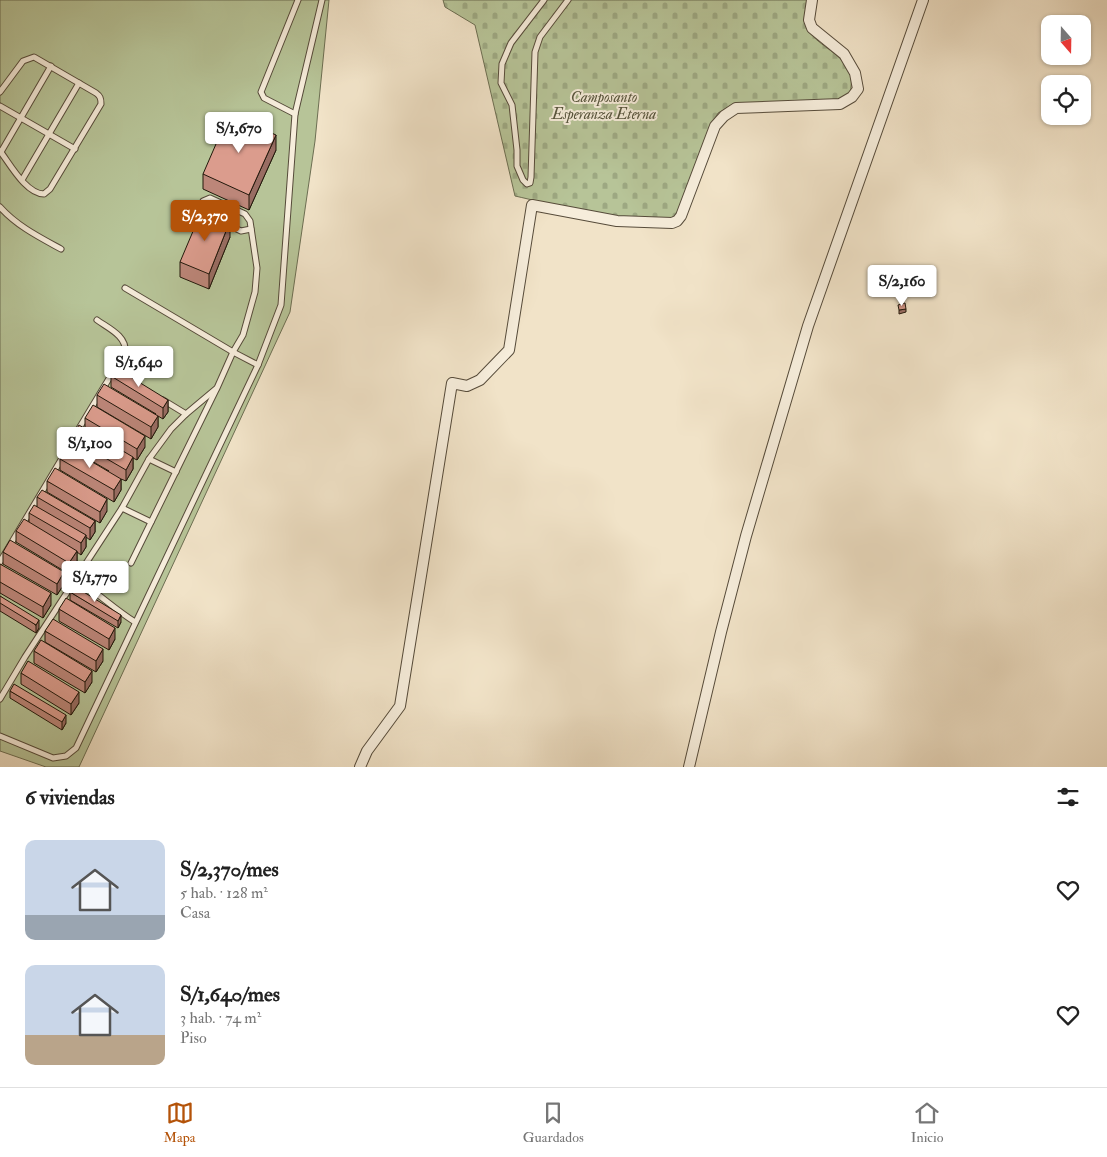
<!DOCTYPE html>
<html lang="es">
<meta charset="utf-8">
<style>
:root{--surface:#fff;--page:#f6f6f6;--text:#222;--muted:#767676;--line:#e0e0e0;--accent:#b45309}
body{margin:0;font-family:"IM FELL Double Pica",serif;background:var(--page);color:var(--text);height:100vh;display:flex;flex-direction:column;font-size:19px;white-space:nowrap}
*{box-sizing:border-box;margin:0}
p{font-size:16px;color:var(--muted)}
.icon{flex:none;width:28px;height:28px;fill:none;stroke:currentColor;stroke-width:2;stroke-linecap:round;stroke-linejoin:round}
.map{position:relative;height:767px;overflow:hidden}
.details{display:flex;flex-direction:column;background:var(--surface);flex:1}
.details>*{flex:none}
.needle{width:32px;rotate:160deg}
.tools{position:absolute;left:1041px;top:15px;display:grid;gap:10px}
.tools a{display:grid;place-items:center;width:50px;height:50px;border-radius:10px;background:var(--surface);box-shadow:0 1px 4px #0004;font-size:25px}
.price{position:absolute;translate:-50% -42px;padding:0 11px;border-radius:5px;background:#fff;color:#222;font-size:16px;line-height:32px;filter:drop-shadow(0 1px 2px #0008)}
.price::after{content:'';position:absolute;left:50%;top:30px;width:15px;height:11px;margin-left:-8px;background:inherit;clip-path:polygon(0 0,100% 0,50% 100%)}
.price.active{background:var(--accent);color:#fff}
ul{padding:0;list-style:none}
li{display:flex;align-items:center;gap:15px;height:125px;padding:0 25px}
li span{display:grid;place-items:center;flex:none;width:140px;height:100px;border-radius:10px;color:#555}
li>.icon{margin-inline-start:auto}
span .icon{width:60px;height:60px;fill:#fffc;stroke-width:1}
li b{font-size:21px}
h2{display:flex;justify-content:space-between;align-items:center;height:60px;padding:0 25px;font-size:21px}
.dock{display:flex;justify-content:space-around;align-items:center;height:70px;border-top:1px solid var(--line);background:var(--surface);font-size:14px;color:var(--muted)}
.dock a{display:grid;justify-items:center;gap:2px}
.dock .active{color:var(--accent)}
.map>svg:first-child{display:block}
.cemetery{fill:url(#cemetery-stones);stroke:#6c6e52}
.garden{fill:#b7c498;stroke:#6c6e52}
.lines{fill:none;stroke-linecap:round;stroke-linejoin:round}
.lane-casing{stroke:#564b3a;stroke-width:7}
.street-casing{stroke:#564b3a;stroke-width:12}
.lane{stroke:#f6eddb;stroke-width:5}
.street{stroke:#f6eddb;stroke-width:10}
.wall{fill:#bc8679;stroke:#22180b}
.shaded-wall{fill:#996d63;stroke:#22180b}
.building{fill:#db9c8d;stroke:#22180b}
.labels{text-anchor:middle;stroke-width:4;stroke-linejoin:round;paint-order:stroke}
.park-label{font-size:15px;font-style:italic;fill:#56543c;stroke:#f6eddb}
</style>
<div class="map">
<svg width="1107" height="767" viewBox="0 0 1107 767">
<defs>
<pattern id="cemetery-stones" width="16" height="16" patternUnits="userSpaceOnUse" patternTransform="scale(1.25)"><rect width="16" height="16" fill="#b7c498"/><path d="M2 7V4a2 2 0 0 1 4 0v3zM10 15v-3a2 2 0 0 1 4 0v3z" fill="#9da882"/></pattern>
</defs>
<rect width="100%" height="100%" fill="#f1e3c8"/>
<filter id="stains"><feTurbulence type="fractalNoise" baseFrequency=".004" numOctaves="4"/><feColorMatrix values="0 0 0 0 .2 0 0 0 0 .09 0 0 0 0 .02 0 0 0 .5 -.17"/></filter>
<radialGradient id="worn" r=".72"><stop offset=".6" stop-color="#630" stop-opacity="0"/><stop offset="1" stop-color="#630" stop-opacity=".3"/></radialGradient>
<!-- cemetery -->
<path class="cemetery" d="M443 0H808C807 7 803 17 805 23 812 50 863 54 849 96L839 101 744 103 730 106 718 113 708 132 677 215C651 231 547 203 515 196L475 25 445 7Z"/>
<!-- garden -->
<polygon class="garden" points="0,0 329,0 315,141 290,312 79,767 46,767 0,751"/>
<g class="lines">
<!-- lane casing -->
<g class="lane-casing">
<g id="lane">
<polyline points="544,0 511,43 502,64 501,83 512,105 517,150 517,166 523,180 527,184 530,183 531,177 535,52 540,37 568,0"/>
<path d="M0 92 23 61 34 57 96 93C100 96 101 98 101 104L50 189 44 194C26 194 10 164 0 151"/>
<polyline points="0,106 75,149"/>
<polyline points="295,114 264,98 261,92 298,0"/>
<polyline points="1,152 51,66"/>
<polyline points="22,180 79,83"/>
<path d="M0 207C17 226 39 237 61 249"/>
<polyline points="226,224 241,231 251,229"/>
<polyline points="125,288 233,352 258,365"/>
<polyline points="163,400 186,414"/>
<path d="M78 430 125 352C127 336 108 328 97 320"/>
<polyline points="149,459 176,472"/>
<polyline points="122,508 151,522"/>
<polyline points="0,562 74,438"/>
<polyline points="131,563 216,390"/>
<path d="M76 579C97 592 114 609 135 622"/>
<polyline points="0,699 25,657 122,508 149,459 171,429 186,414 217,388 233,352 243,335 255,292 257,268 250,221 245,214 210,198 203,201 200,206 202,212 207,215"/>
<polyline points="0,736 53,758 66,756 76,748 258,365 281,305 295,114 322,0"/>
</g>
</g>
<!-- street casing -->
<g class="street-casing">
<g id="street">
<polyline points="360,767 367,751 400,706 452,383 467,386 480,380 509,350 532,205 617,221 672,223 677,221 681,216 715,126 724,116 736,108 840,104 852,97 858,89 855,73 844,54 812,28 809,20 812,0"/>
<polyline points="689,767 721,632 746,536 808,326 923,0"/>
</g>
</g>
<!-- lane -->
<use href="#lane" class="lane"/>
<!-- street -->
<use href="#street" class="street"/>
</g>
<!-- wall -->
<g class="wall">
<polygon points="276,150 249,210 203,189 203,174"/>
<polygon points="230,237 209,289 180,277 180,262"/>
<polygon points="111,376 168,400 168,412 163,419 158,416 158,427 151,439 97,407 97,395 156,414 111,387"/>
<polygon points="85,418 145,447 137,460 133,458 133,469 126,481 121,479 121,490 114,502 60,470 60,459 109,471 71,449 71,438 85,429"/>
<polygon points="47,481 107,511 100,523 47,492"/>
<polygon points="37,497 95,521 95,532 90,540 86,537 86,547 81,555 77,552 77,562 69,574 16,542 16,531 29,522 29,513 37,507"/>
<polygon points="3,552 64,584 57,595 3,564"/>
<polygon points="0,564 51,605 43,618 0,593"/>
<polygon points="70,592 121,622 118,628 70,600"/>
<polygon points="0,596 39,628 36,633 0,611"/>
<polygon points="59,609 115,639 109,650 59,621"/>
<polygon points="45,631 103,661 96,672 45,642"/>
<polygon points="34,651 92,682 85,693 34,663"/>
<polygon points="21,673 79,703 71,715 21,684"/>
<polygon points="10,691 66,723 62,730 10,698"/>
</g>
<!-- shaded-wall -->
<g class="shaded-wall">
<polygon points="276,135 276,150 249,210 249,195"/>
<polygon points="230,221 230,237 209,289 209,274"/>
<polygon points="906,309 906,312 899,314 899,310"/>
<polygon points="168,400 168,412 163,419 163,408"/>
<polygon points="158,416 158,427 151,439 151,427"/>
<polygon points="145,436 145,447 137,460 137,449"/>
<polygon points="133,457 133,469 126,481 126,470"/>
<polygon points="121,479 121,490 114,502 114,490"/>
<polygon points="107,499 107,511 100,523 100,512"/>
<polygon points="95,521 95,532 90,540 90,528"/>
<polygon points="86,535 86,547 81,555 81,543"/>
<polygon points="77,551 77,562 69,574 69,563"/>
<polygon points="64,572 64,584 57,595 57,584"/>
<polygon points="51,593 51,605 43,618 43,607"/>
<polygon points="121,615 121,622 118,628 118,621"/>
<polygon points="39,620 39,628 36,633 36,625"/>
<polygon points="115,628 115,639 109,650 109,639"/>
<polygon points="103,649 103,661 96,672 96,661"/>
<polygon points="92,671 92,682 85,693 85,682"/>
<polygon points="79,692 79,703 71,715 71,704"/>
<polygon points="66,715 66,723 62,730 62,722"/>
</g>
<!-- building -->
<g class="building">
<polygon points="229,114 276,135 249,195 203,174"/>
<polygon points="202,210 230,221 209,274 180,262"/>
<polygon points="905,303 906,309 899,310 898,305"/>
<polygon points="116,368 168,400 163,408 111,376"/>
<polygon points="104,384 158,416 151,427 97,395"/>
<polygon points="93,405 145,436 137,449 85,418"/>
<polygon points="79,425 133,457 126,470 71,438"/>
<polygon points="67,447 121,479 114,490 60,459"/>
<polygon points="55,468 107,499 100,512 47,481"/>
<polygon points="42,490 95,521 90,528 37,497"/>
<polygon points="34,505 86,535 81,543 29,513"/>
<polygon points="24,519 77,551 69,563 16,531"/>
<polygon points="10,540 64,572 57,584 3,552"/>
<polygon points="0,564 51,593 43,607 0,582"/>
<polygon points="74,586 121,615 118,621 70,592"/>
<polygon points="0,596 39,620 36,625 0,603"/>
<polygon points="66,598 115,628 109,639 59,609"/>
<polygon points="53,619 103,649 96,661 45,631"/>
<polygon points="41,640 92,671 85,682 34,651"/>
<polygon points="28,661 79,692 71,704 21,673"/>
<polygon points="14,684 66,715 62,722 10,691"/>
</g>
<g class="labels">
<!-- park labels -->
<g class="park-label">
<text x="604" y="102">Camposanto<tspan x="604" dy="17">Esperanza Eterna</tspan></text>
</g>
</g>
<rect width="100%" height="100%" filter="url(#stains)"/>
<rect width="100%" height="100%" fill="url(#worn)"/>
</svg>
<div class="tools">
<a><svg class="needle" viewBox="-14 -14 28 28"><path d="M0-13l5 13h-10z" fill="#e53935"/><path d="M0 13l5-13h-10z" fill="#767676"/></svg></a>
<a><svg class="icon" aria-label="locate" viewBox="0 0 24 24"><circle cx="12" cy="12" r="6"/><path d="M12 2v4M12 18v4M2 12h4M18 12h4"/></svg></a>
</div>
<b class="price" style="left:239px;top:154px">S/1,670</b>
<b class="price active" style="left:205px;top:242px">S/2,370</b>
<b class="price" style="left:902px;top:307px">S/2,160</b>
<b class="price" style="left:139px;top:388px">S/1,640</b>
<b class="price" style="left:90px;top:469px">S/1,100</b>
<b class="price" style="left:95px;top:603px">S/1,770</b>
</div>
<section class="details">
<h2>6 viviendas<svg class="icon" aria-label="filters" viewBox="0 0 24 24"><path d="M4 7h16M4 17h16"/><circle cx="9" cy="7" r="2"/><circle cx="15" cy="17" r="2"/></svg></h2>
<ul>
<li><span style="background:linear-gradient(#c9d6e8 75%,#9aa5b1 0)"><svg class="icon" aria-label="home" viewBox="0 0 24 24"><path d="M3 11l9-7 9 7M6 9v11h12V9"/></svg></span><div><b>S/2,370/mes</b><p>5 hab. · 128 m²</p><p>Casa</p></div><svg class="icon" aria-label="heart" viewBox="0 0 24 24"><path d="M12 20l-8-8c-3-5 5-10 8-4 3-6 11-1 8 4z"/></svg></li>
<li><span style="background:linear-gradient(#c9d6e8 70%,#b9a48a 0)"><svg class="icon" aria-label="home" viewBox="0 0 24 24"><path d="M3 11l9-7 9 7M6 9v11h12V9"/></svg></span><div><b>S/1,640/mes</b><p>3 hab. · 74 m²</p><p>Piso</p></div><svg class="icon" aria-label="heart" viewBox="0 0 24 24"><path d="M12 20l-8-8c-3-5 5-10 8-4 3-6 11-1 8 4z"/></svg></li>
</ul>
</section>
<nav class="dock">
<a class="active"><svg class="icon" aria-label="map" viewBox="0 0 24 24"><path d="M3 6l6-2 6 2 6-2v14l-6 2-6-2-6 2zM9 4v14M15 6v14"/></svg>Mapa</a>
<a><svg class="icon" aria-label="saved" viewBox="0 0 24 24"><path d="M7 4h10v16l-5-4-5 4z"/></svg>Guardados</a>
<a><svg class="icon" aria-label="home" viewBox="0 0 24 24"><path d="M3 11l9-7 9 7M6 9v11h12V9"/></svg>Inicio</a>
</nav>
